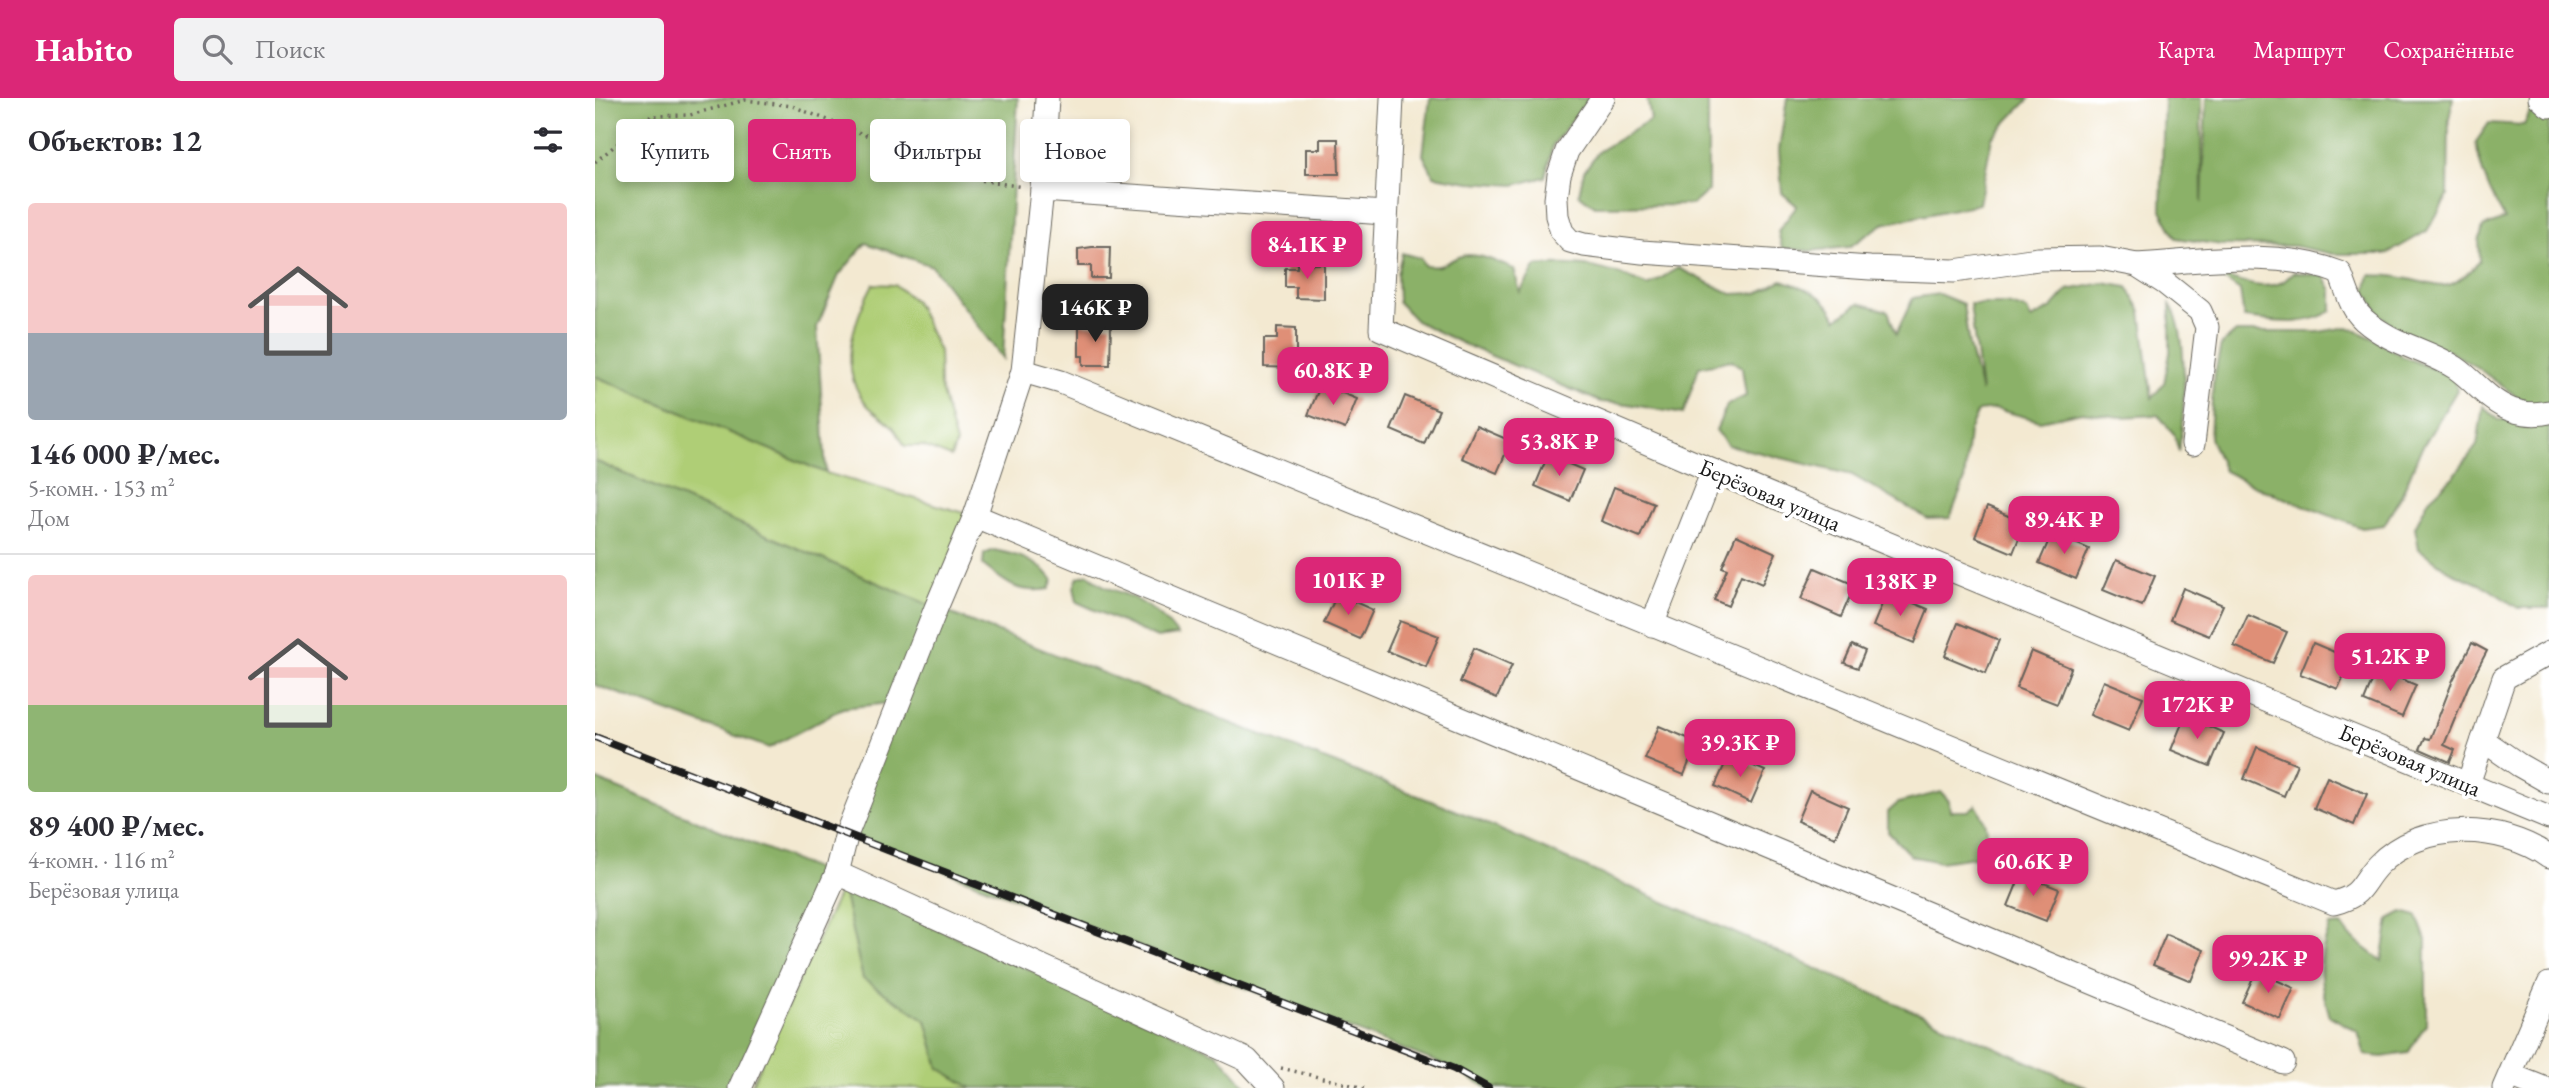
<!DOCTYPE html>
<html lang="ru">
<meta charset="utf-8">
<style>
:root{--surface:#fff;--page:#f2f2f3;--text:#2b2b33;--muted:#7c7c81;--line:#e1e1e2;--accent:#db2777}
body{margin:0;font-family:"EB Garamond",serif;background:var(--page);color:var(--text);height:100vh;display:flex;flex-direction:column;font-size:26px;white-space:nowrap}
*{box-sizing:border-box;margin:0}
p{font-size:23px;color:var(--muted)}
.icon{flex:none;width:38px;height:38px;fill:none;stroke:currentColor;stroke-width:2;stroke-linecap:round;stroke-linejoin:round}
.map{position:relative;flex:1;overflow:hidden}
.details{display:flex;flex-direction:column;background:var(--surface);width:595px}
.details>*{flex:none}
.top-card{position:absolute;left:21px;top:21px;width:665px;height:63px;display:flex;gap:14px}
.price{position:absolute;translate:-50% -60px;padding:0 16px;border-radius:14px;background:var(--accent);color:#fff;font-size:23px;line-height:46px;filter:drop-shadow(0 2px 4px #0008)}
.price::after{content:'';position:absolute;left:50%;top:42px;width:21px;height:16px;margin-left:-10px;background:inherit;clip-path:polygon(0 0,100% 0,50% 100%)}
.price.active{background:#222;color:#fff}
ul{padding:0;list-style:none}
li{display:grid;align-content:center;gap:14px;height:371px;padding:0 28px}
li+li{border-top:2px solid var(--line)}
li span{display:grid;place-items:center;height:217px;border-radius:7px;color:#555}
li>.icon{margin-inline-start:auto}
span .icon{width:126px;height:126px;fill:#fffc;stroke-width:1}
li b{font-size:30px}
h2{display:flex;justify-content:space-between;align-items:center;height:84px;padding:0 28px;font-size:30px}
.tag{padding:0 24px;border-radius:7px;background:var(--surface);box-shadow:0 4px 10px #0003;font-size:24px;line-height:63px}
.tag.active{background:var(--accent);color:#fff}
header{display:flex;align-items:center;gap:42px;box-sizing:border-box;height:98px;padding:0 35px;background:var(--accent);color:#fff}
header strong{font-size:33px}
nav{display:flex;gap:38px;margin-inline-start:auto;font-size:24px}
.search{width:490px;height:63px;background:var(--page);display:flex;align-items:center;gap:18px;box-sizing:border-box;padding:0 24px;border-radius:7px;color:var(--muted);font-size:26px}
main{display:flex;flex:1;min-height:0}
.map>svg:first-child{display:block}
.green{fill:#afce76;stroke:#667549;stroke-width:2}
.forest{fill:#8bb167;stroke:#546642;stroke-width:2}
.building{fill:#df8f77}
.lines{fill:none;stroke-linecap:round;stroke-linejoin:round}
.minor-casing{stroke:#67645b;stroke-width:25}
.path{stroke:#67645b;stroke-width:3.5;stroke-dasharray:2 5;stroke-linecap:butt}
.minor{stroke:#fff;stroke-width:23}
.rail-casing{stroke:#1c1c1c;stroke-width:8}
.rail{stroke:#fff;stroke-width:5;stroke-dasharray:16;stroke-linecap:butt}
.labels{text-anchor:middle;stroke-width:7;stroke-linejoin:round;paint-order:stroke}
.street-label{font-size:23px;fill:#1c1c1c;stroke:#fff}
</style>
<header>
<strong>Habito</strong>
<div class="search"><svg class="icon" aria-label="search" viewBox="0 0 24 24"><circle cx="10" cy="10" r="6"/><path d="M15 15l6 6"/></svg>Поиск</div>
<nav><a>Карта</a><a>Маршрут</a><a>Сохранённые</a></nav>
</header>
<main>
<section class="details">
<h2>Объектов: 12<svg class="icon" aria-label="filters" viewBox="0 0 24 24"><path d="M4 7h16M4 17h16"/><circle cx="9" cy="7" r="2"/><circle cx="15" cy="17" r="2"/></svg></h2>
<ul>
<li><span style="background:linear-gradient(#f6c9c9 60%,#9aa5b1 0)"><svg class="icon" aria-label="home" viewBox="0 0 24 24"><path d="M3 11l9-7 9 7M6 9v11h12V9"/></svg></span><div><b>146 000 ₽/мес.</b><p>5-комн. · 153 m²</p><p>Дом</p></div></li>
<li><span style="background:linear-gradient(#f6c9c9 60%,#8fb573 0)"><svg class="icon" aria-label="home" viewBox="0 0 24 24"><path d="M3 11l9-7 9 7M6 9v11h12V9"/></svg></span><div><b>89 400 ₽/мес.</b><p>4-комн. · 116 m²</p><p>Берёзовая улица</p></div></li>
</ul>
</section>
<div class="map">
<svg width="1954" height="990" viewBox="0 0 1954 990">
<rect width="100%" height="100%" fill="#fff"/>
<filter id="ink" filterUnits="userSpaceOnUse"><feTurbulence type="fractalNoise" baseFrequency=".0143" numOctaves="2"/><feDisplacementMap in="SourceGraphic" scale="14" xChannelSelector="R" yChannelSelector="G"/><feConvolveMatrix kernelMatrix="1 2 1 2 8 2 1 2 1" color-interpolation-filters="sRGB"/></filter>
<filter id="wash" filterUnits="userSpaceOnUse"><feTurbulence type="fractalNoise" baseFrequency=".00686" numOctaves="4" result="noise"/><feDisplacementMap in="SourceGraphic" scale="28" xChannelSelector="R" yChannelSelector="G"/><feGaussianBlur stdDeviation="1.57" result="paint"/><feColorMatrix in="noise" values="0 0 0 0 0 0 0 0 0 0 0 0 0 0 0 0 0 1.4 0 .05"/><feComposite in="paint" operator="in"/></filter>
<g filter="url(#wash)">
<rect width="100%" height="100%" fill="#f3e9d1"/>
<!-- green -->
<g class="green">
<path d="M278 186 300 187 320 203 344 253 345 287 361 346 356 359 328 348H310C306 342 303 335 298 329 291 321 281 316 273 308 241 272 258 224 278 186Z"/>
<polygon points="0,278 231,375 380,418 341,510 0,363"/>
<polygon points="247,788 268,881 331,922 344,970 377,990 155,990"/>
</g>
<!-- forest -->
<g class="forest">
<polygon points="0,0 423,0 408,261 337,168 271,145 244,177 222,229 231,375 0,278"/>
<polygon points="835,0 994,0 958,47 950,79 919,87 875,84 839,78 828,57"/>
<polygon points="1052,0 1113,0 1113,93 1097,107 1000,108 984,96 989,73 1004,53 1056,22"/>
<polygon points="1192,0 1435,0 1397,39 1384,106 1288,126 1254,149 1215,153 1187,150 1183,133 1202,108 1187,95 1184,52"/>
<polygon points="1569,0 1606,0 1607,105 1611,0 1858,0 1854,21 1853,98 1832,133 1792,156 1738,156 1699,148 1627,147 1581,140 1566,112"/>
<path d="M1938 7 1954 20V510H1923L1891 489 1856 474 1824 451 1820 429 1834 401 1859 378 1882 347 1888 308 1904 322 1921 320 1933 307 1884 271 1856 254 1810 238 1785 217 1771 193 1775 177C1785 178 1797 177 1808 180 1850 188 1851 198 1885 163L1884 143 1888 129 1910 121C1895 96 1885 73 1881 44L1894 25 1929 27Z"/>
<path d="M807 155 825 160 830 168C849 170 847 166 863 159 880 152 903 165 919 171L925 194 941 168C987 164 1011 169 1053 188L1083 170 1137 196 1163 195 1187 182C1212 191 1231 196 1242 221L1264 205 1293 213 1301 236 1318 200 1344 196 1368 206 1374 248 1386 294 1375 206H1412L1432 212 1436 221 1457 210 1473 192 1508 185 1532 189 1546 213 1557 300 1569 285 1575 255V206C1595 235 1589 318 1584 354L1579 336 1563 317 1525 319 1487 314 1445 323 1401 311 1383 313 1374 333 1369 384 1355 420 1333 421 1257 377 1133 347 1121 332 1132 307 1151 298 1147 270 1136 262 1104 269 1088 316 1033 306 1006 304 866 245 821 223 803 204 802 176Z"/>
<path d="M1699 174 1729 178 1737 192V213C1707 230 1682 223 1649 220L1645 193 1622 177C1640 182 1667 193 1685 185 1690 184 1695 177 1699 174Z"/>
<polygon points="1753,229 1775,239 1809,259 1859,279 1862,292 1825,353 1807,396 1789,427 1767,430 1666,391 1629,373 1615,340 1618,284 1626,247 1641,234 1723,234"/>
<polygon points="0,363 341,510 867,715 1493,990 893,990 859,971 252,735 304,604 248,610 174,650 0,587"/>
<path d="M399 452C421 456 444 463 458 482L454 491C423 496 412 486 388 467L389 456Z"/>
<path d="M493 476C510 492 521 491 541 501 557 510 572 522 583 537L562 540 482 504 479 489 483 479Z"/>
<polygon points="0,681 235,777 136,990 0,990"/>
<path d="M1346 694 1354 703 1355 713H1373L1381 707C1394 728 1395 734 1387 758L1345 764 1316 758 1293 734V714L1303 705Z"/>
<polygon points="247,788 622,955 653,990 377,990 344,970 331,922 268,881"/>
<path d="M1807 814 1822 818 1831 842V926L1813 955 1787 959 1770 957 1763 934 1735 918C1723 881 1722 865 1735 828L1747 827 1755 838 1787 863 1794 821Z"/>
</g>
<g id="blocks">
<!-- building -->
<g class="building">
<polygon points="505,32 521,32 521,43 530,43 530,62 500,62 500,43 505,43"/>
<polygon points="725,41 743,41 744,76 711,76 711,51 725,51"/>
<polygon points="497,149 515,149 514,180 496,180 496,168 483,168 483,151"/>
<polygon points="702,166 729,166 729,201 701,200 701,189 690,189 690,170 702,170"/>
<polygon points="484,226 516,227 515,267 488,267 488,258 484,258"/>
<polygon points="682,229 701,230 701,270 669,269 669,241 682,241"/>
<polygon points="726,286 762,301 750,331 713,317"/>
<polygon points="810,298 844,312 829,346 796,332"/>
<polygon points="881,328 916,343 902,375 867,360"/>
<polygon points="953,357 988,372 975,403 940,388"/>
<polygon points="1019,389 1059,405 1045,439 1006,423"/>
<polygon points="1392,409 1430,425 1418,455 1380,439"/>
<polygon points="1457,435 1494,451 1481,481 1444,465"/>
<polygon points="1141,437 1181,455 1167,486 1146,477 1133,508 1119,502 1132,471 1127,469"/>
<polygon points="1521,462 1560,478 1547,508 1508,492"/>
<polygon points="1220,470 1260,487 1246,519 1206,501"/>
<polygon points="1588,490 1628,507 1614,538 1575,522"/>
<polygon points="1292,494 1333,511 1319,545 1278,528"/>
<polygon points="742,496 778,512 765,541 729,525"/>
<polygon points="1653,517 1692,534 1678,565 1639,548"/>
<polygon points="805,523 844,538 831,569 792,553"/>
<polygon points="1363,525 1404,542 1391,575 1350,558"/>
<polygon points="1718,545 1756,561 1743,591 1705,576"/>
<polygon points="1877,545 1892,553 1873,589 1849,647 1860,652 1855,664 1825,651 1830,640 1835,641 1858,582"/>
<polygon points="1257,547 1270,553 1263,570 1249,565"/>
<polygon points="879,550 917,567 902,600 865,584"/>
<polygon points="1436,553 1476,570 1462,606 1421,590"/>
<polygon points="1782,571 1821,587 1807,619 1769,603"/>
<polygon points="1509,583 1548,599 1534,633 1495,617"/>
<polygon points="1590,618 1629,635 1615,668 1576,652"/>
<polygon points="1064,628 1102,644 1089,677 1050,661"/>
<polygon points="1662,649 1702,666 1689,698 1649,681"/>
<polygon points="1134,657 1170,673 1156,705 1120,688"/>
<polygon points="1732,679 1772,696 1759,727 1719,710"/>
<polygon points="1215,692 1253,709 1240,739 1202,723"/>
<polygon points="1426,776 1464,791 1451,823 1413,808"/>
<polygon points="1571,836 1609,852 1596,883 1558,867"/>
<polygon points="1661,873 1699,890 1685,921 1647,904"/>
</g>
</g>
</g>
<g filter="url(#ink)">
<use href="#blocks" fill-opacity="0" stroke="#67645b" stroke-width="2"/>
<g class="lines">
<!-- minor casing -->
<g class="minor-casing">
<g id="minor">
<polyline points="797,0 786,231 1118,373 1954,720"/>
<polyline points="1008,0 972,53 964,77 961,100 962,118 967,134 975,143 989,147 1047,154 1275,170 1359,173 1443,161 1505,160 1542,167 1570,185 1605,213 1612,229 1598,346"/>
<polyline points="1945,0 1954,8"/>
<polyline points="447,92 790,115"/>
<path d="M1542 167C1608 163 1682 150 1745 175 1752 192 1755 209 1769 222 1798 247 1831 251 1861 270 1880 283 1894 304 1917 312 1929 316 1941 317 1954 314"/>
<path d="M428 273 466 284 1739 805C1769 797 1765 786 1783 767 1826 722 1906 725 1954 759"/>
<polyline points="380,418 1688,964"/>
<polyline points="1057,527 1118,373"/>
<polyline points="1888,642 1924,667 1954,684"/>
<polyline points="1873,686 1909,580 1954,555"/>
<polyline points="242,775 652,962 678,990"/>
<polyline points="1915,977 1948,990"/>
<polyline points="145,990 242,775 252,735 341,510 380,418 428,273 447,92 452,0"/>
<polyline points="1909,990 1954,886"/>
</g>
</g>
<!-- path -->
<g class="path">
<polyline points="0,64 56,18 95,17 150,2 197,8 385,82 428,89"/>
<polyline points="686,970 769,990"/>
</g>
<!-- minor -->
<use href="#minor" class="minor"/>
<!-- rail casing -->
<g class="rail-casing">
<polyline id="rail" points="0,639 859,971 893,990"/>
</g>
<!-- rail -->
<use href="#rail" class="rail"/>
</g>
</g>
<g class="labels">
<!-- street labels -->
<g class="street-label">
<text transform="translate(1175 397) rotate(23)" y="8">Берёзовая улица</text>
<text transform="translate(1815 662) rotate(23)" y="8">Берёзовая улица</text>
</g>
</g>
</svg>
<b class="price" style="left:712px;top:183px">84.1K ₽</b>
<b class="price active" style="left:500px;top:246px">146K ₽</b>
<b class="price" style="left:738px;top:309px">60.8K ₽</b>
<b class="price" style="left:964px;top:380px">53.8K ₽</b>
<b class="price" style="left:1469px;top:458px">89.4K ₽</b>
<b class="price" style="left:753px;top:519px">101K ₽</b>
<b class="price" style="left:1305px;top:520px">138K ₽</b>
<b class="price" style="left:1795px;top:595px">51.2K ₽</b>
<b class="price" style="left:1602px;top:643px">172K ₽</b>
<b class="price" style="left:1145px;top:681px">39.3K ₽</b>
<b class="price" style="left:1438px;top:800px">60.6K ₽</b>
<b class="price" style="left:1673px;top:897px">99.2K ₽</b>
<div class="top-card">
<a class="tag">Купить</a>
<a class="tag active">Снять</a>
<a class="tag">Фильтры</a>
<a class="tag">Новое</a>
</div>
</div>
</main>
